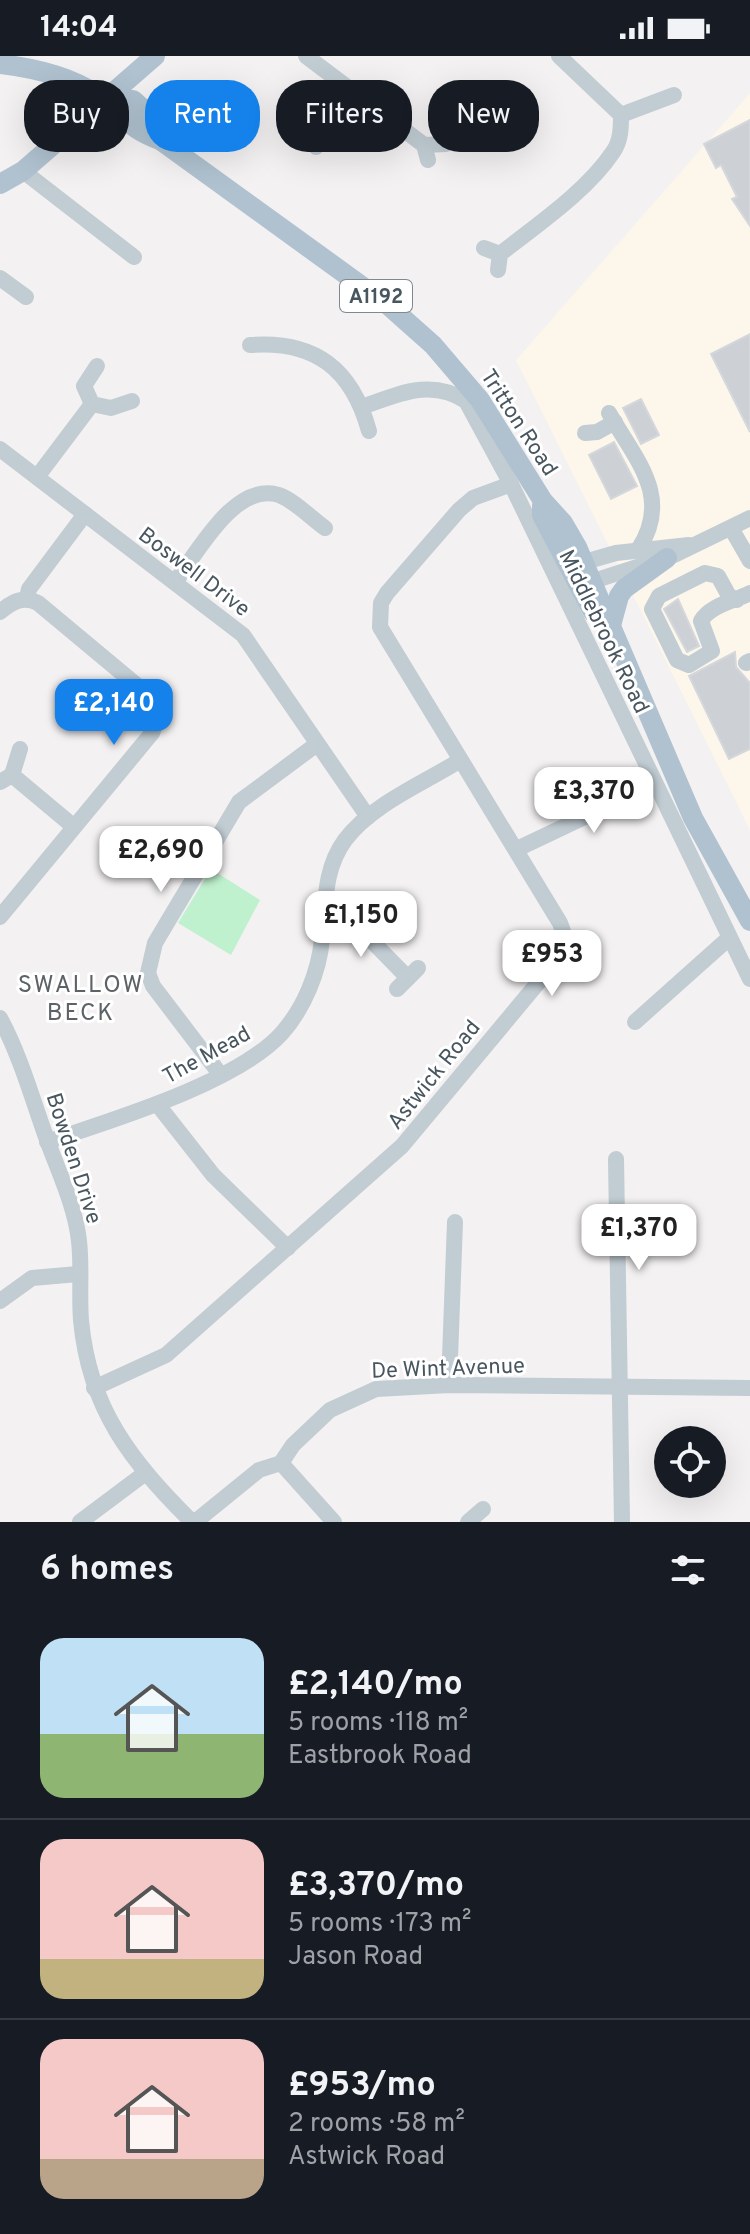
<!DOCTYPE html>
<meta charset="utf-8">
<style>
:root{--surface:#171b24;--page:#242831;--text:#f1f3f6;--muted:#9ea1a6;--line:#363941;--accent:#1482ea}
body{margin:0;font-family:Overpass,sans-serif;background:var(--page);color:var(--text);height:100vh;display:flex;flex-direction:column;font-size:30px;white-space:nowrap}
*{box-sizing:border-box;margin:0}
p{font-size:26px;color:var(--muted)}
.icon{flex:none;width:44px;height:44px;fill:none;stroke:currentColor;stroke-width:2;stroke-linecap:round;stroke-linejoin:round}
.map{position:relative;height:1466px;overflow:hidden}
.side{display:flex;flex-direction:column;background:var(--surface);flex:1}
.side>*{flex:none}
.hud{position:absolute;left:24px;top:24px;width:702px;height:72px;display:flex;gap:16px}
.controls{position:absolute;left:654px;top:1370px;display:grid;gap:16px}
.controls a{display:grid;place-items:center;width:72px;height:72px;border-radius:50%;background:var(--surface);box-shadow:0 8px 32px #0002;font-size:40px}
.price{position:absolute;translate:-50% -68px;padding:0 18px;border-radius:16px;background:#fff;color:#222;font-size:26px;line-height:52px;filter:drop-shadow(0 2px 4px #0008)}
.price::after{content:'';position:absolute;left:50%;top:48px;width:24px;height:18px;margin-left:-12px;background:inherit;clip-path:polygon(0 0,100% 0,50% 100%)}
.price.current{background:var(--accent);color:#fff}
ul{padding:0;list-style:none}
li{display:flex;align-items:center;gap:24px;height:200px;padding:0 40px}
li+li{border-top:2px solid var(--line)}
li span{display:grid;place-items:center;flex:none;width:224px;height:160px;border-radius:24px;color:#555}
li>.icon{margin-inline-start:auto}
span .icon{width:96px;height:96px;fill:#fffc;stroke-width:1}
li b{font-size:34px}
h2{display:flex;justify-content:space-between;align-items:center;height:96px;padding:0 40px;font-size:34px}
.chip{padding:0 28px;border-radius:32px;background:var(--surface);box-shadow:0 8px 32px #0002;font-size:28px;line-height:72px}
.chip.current{background:var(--accent);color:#fff}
.status{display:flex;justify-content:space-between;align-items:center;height:56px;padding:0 40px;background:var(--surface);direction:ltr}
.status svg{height:22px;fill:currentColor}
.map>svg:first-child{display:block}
.commercial{fill:#fdf6eb}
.green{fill:#bff1ce}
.building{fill:#cdd0d5;stroke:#d4d7dc;stroke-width:2}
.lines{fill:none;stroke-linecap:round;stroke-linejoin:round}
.minor{stroke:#c1ccd3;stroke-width:16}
.major{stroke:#b0c2d0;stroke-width:20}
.labels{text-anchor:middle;stroke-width:6;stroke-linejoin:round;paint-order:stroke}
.shield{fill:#fff;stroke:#7f898f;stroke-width:2}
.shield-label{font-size:20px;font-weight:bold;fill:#48565f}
.street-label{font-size:22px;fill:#48565f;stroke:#fff}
.neighbourhood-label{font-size:24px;letter-spacing:2px;fill:#5d6266;stroke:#fff}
</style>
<div class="status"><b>14:04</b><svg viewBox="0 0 49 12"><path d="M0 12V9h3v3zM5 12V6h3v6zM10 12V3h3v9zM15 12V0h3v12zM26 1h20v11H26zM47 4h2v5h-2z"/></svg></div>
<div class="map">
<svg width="750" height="1466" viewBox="0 0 750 1466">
<rect width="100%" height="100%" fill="#f3f1f1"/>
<!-- commercial -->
<polygon class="commercial" points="750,37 750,774 516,304"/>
<!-- green -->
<polygon class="green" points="211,813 260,844 231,899 178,867"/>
<!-- building -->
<g class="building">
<polygon points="750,64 750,170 732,143 737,141 721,109 716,112 704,88"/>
<polygon points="750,278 750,376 711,298"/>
<polygon points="641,343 659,379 641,388 623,352"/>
<polygon points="614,386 637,430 611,443 589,399"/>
<polygon points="678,543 699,590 687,596 664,553"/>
<polygon points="735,596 736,611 750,627 750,693 729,703 689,620"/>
</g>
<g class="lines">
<!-- minor -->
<g class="minor">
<polyline points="306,0 424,89 428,104"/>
<polyline points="621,59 674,39"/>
<polyline points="424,89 446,88"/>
<polyline points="316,91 316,74 352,33"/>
<polyline points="23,115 134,201"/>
<polyline points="484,192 500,198"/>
<path d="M498 214 500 198C537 169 587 135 613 96 621 85 621 71 621 59L559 0"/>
<polyline points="0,222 26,241"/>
<path d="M250 289C315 284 352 313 369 375"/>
<polyline points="97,310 84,330 92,348 111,352 132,345"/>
<path d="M362 351C399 338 431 322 466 345L511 428 750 923"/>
<path d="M609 357C636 404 673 441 638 494"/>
<polyline points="585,377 597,376 615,366"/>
<polyline points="0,393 243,579 368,761"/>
<polyline points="37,421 92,348"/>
<polyline points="731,472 750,505"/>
<polyline points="574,509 616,497 689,489"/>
<path d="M175 526C198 496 235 425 279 439 295 445 311 462 325 472"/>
<polyline points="581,529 674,499 750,462"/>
<polyline points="27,542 29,533 85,458"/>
<path d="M737 544 729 540 718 520 705 517 659 540 652 553 677 604 689 609 712 595 701 565C710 549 735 545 750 537"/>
<path d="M0 556C13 545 23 540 38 547L152 642 159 659 152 677 0 861"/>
<polyline points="746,607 750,605"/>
<polyline points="12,719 20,693"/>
<polyline points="0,726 12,719 73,770"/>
<polyline points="517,793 654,728"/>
<polyline points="323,868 367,880 408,922"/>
<polyline points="397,933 418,912"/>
<path d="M0 962C20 999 32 1042 46 1081 58 1115 75 1149 79 1185 82 1211 79 1238 81 1264 89 1353 131 1405 192 1466"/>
<polyline points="635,966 729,882"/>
<polyline points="220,1018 153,930 148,917 155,887 239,746 317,688"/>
<polyline points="158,1049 213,1119 288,1192"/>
<path d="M47 1086C112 1064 237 1027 282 977 304 952 319 916 322 883 326 849 323 814 345 784 371 749 422 728 459 705"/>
<polyline points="616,1103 622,1466"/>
<polyline points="0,1245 32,1222 78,1218"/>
<polyline points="449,1329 455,1166"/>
<polyline points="94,1332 166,1299 402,1090 562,898 564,878 560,867 380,571 381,547 387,537 459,454 473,442 511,428"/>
<polyline points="281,1407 334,1466"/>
<polyline points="80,1466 144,1418"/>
<polyline points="195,1466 259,1414 281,1407 293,1389 330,1354 376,1333 449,1329 750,1332"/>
<polyline points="468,1466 483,1453"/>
</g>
<!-- major -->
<g class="major">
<path d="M0 8C34 12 78 22 105 45 126 63 132 74 160 84L388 249 433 289 480 344 543 445 563 467 577 491 693 762 750 865"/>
<polyline points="104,44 133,44 153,62 160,84"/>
<polyline points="0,128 23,115 155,0"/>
<polyline points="542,449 542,459 593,556"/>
<polyline points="610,573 619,540 624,533 667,502"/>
</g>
</g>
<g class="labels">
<!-- shield labels -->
<rect class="shield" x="340" y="224" width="72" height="32" rx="6"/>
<g class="shield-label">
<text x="376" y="247">A1192</text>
</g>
<!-- street labels -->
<g class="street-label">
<text transform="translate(520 366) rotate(57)" y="8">Tritton Road</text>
<text transform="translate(195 515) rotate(37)" y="8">Boswell Drive</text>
<text transform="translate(605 575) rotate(64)" y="8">Middlebrook Road</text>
<text transform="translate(206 998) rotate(-29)" y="8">The Mead</text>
<text transform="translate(433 1018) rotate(-51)" y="8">Astwick Road</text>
<text transform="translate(75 1102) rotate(72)" y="8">Bowden Drive</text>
<text transform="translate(448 1311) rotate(-2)" y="8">De Wint Avenue</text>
</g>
<!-- neighbourhood labels -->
<g class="neighbourhood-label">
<text x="81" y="936">SWALLOW<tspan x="81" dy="28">BECK</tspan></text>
</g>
</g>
</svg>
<div class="controls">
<a><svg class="icon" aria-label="locate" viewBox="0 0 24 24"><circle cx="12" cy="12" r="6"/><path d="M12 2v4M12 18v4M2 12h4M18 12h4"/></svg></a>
</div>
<b class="price current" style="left:114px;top:691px">£2,140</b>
<b class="price" style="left:594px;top:779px">£3,370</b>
<b class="price" style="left:161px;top:838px">£2,690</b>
<b class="price" style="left:361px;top:903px">£1,150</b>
<b class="price" style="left:552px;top:942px">£953</b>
<b class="price" style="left:639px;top:1216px">£1,370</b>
<div class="hud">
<a class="chip">Buy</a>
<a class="chip current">Rent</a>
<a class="chip">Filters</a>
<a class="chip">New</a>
</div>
</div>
<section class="side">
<h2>6 homes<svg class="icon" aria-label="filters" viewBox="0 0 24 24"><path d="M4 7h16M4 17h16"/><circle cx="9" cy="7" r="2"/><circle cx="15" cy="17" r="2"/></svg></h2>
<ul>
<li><span style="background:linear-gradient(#bfe0f5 60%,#8fb573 0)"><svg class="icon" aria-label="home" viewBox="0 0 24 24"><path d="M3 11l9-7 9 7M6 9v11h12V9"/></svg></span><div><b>£2,140/mo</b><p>5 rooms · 118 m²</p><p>Eastbrook Road</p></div></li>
<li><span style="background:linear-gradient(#f6c9c9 75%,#c2b280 0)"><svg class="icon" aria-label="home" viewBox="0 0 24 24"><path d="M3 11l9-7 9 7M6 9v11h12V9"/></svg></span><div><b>£3,370/mo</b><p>5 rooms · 173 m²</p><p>Jason Road</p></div></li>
<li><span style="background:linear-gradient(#f6c9c9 75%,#b9a48a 0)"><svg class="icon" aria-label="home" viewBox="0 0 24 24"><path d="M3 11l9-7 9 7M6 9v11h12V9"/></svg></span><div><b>£953/mo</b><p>2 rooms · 58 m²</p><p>Astwick Road</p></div></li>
</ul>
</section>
